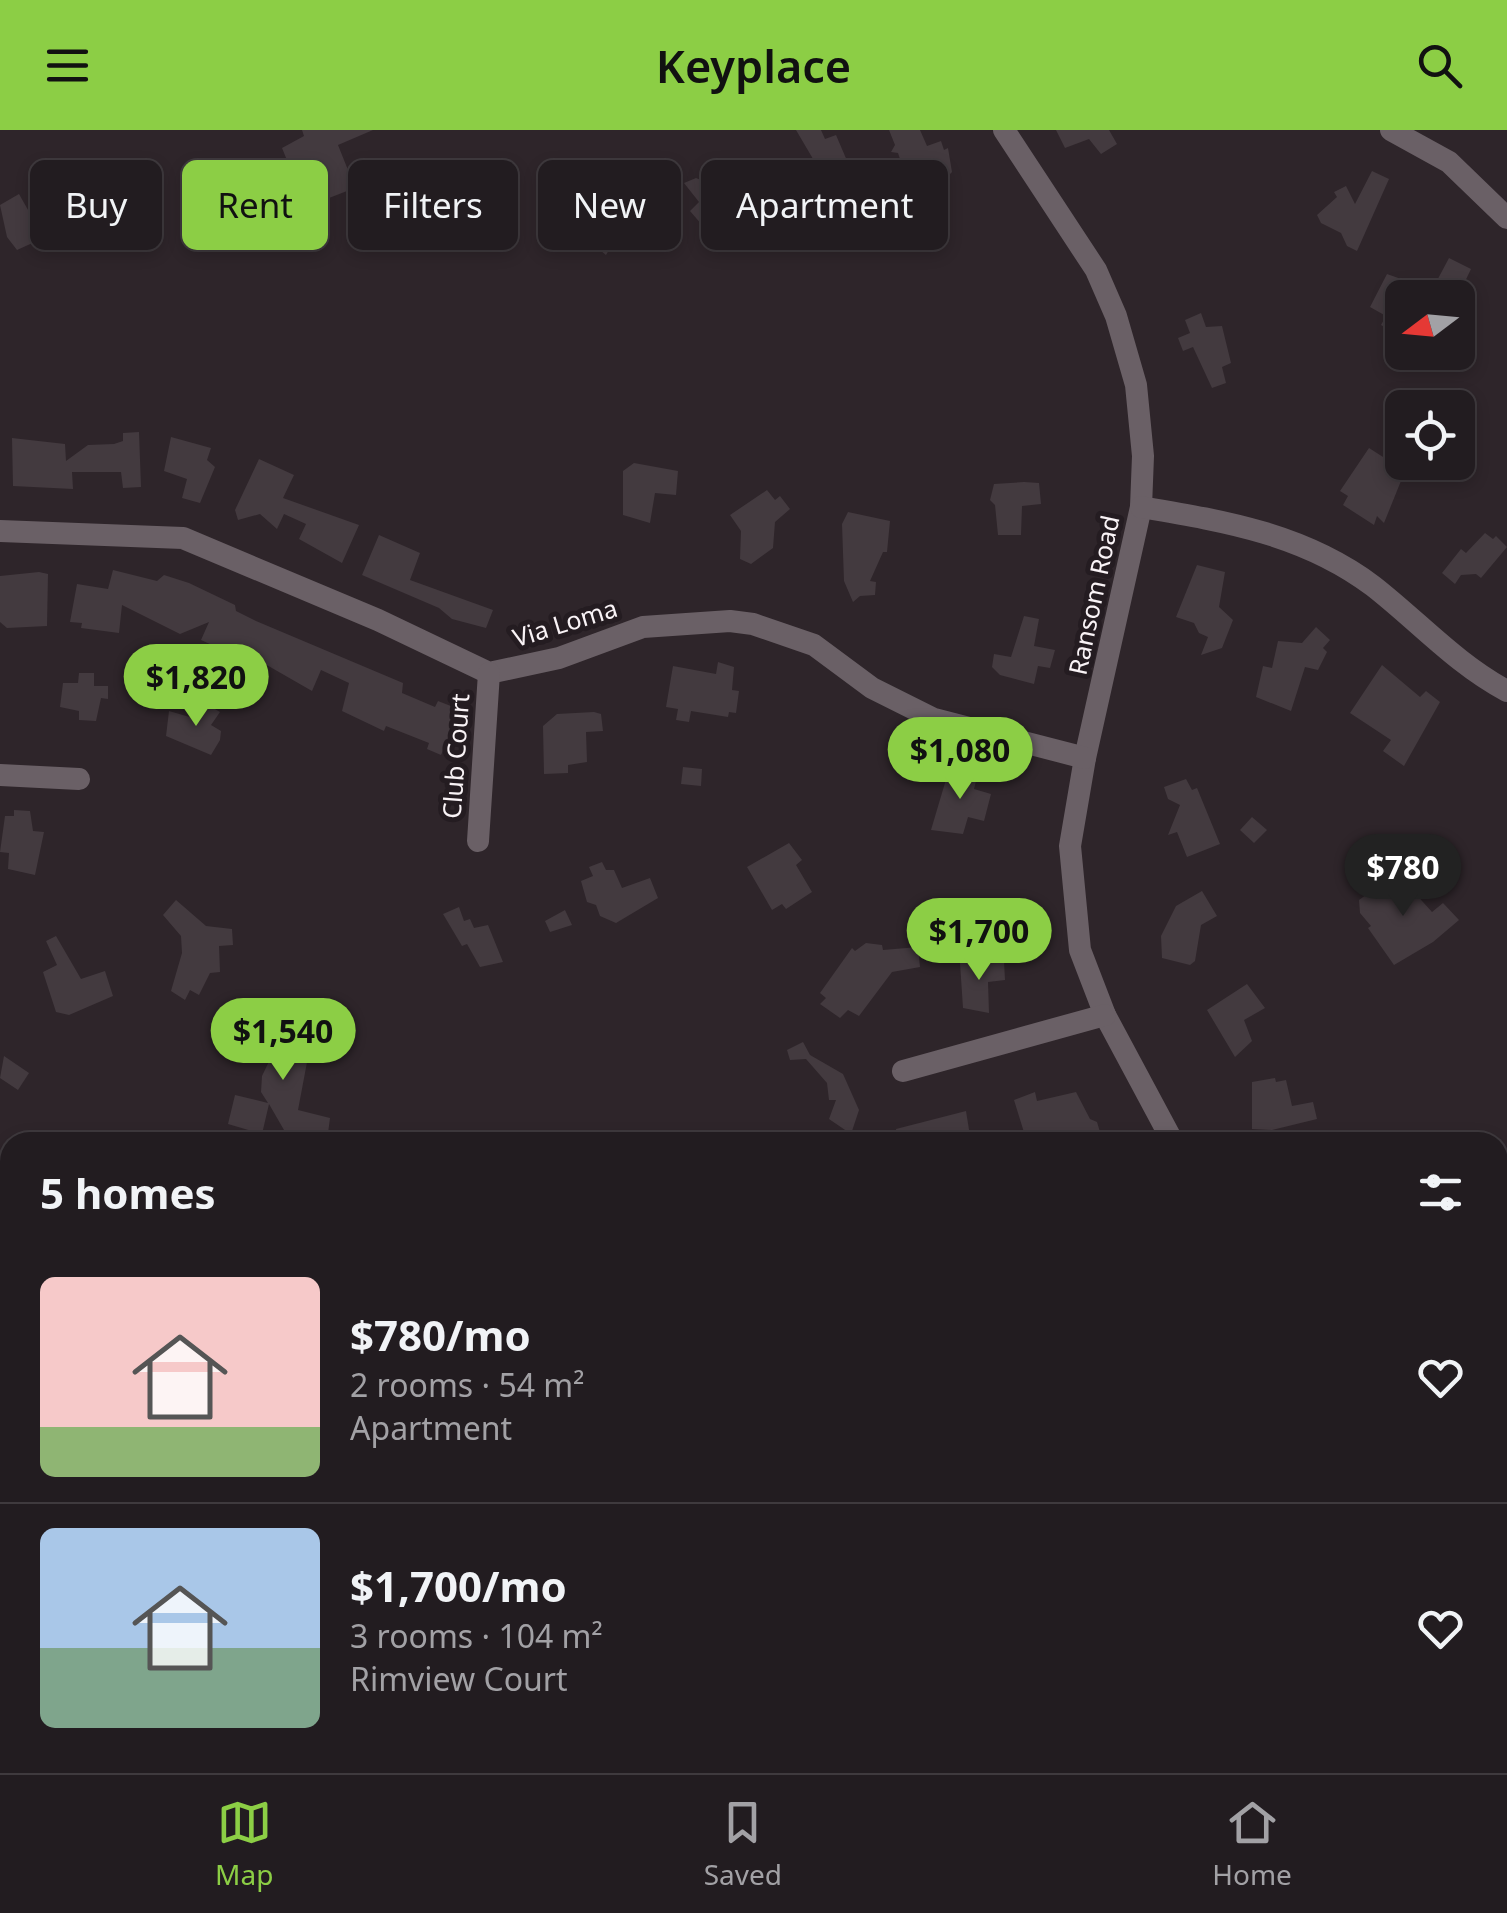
<!DOCTYPE html>
<meta charset="utf-8">
<style>
:root{--surface:#221c20;--page:#2e292d;--text:#f1f3f6;--muted:#a2a1a5;--line:#3f3a3e;--accent:#8cce45}
body{margin:0;font-family:"Noto Sans",sans-serif;background:var(--page);color:var(--text);height:100vh;display:flex;flex-direction:column;font-size:38px;white-space:nowrap}
*{box-sizing:border-box;margin:0}
p{font-size:32px;color:var(--muted)}
.icon{flex:none;width:55px;height:55px;fill:none;stroke:currentColor;stroke-width:2;stroke-linecap:round;stroke-linejoin:round}
.map{position:relative;flex:1;overflow:hidden}
.details{position:absolute;left:0px;top:1002px;width:1508px;height:642px;display:flex;flex-direction:column;background:var(--surface);border-radius:30px 30px 0 0;box-shadow:0 5px 15px #0003,0 0 0 2px var(--line)}
.details>*{flex:none}
.top-card{position:absolute;left:30px;top:30px;width:1000px;height:90px;display:flex;gap:20px}
.needle{width:65px;rotate:254deg}
.controls{position:absolute;left:1385px;top:150px;display:grid;gap:20px}
.controls a{display:grid;place-items:center;width:90px;height:90px;border-radius:15px;background:var(--surface);box-shadow:0 5px 15px #0003,0 0 0 2px var(--line);font-size:50px}
.price{position:absolute;translate:-50% -85px;padding:0 22px;border-radius:35px;background:var(--accent);color:#111;font-size:32px;line-height:65px;filter:drop-shadow(0 2px 5px #0008)}
.price::after{content:'';position:absolute;left:50%;top:60px;width:30px;height:22px;margin-left:-15px;background:inherit;clip-path:polygon(0 0,100% 0,50% 100%)}
.price.on{background:#222;color:#fff}
ul{padding:0;list-style:none}
li{display:flex;align-items:center;gap:30px;height:250px;padding:0 40px}
li+li{border-top:2px solid var(--line)}
li span{display:grid;place-items:center;flex:none;width:280px;height:200px;border-radius:15px;color:#555}
li>.icon{margin-inline-start:auto}
span .icon{width:120px;height:120px;fill:#fffc;stroke-width:1}
li b{font-size:42px}
h2{display:flex;justify-content:space-between;align-items:center;height:120px;padding:0 40px;font-size:42px}
.chip{padding:0 35px;border-radius:15px;background:var(--surface);box-shadow:0 5px 15px #0003,0 0 0 2px var(--line);font-size:35px;line-height:90px}
.chip.on{background:var(--accent);color:#111}
header{display:flex;justify-content:space-between;align-items:center;height:130px;padding:0 40px;background:var(--accent);color:#111;font-size:45px;font-weight:600}
.tab-bar{display:flex;justify-content:space-around;align-items:center;height:140px;border-top:2px solid var(--line);background:var(--surface);font-size:28px;color:var(--muted)}
.tab-bar a{display:grid;justify-items:center;gap:5px}
.tab-bar .on{color:var(--accent)}
.map>svg:first-child{display:block}
.building{fill:#433a3f}
.lines{fill:none;stroke-linecap:round;stroke-linejoin:round}
.minor{stroke:#6a6066;stroke-width:22}
.labels{text-anchor:middle;stroke-width:10;stroke-linejoin:round;paint-order:stroke}
.street-label{font-size:25px;fill:#f9f3f6;stroke:#241c21}
</style>
<header><svg class="icon" aria-label="menu" viewBox="0 0 24 24"><path d="M4 6h16M4 12h16M4 18h16"/></svg>Keyplace<svg class="icon" aria-label="search" viewBox="0 0 24 24"><circle cx="10" cy="10" r="6"/><path d="M15 15l6 6"/></svg></header>
<div class="map">
<svg width="1507" height="1643" viewBox="0 0 1507 1643">
<rect width="100%" height="100%" fill="#2e252a"/>
<!-- building -->
<g class="building">
<polygon points="302,0 373,0 338,15 348,40 373,50 366,68 347,61 306,77 282,18 304,6"/>
<polygon points="796,0 821,0 825,9 836,5 863,68 850,74 836,68"/>
<polygon points="889,0 920,0 927,16 941,11 944,20 948,18 952,42 942,52 936,38 928,41 923,30 903,38 898,23 891,22 895,15"/>
<polygon points="1056,0 1109,0 1117,14 1101,24 1089,9 1065,18"/>
<polygon points="611,30 627,39 621,51 628,54 610,87 622,98 606,125 589,111 598,91 556,64 574,31 603,44"/>
<polygon points="455,39 471,49 464,60 470,86 482,93 464,122 426,99 440,76 434,64"/>
<polygon points="1372,41 1389,49 1357,121 1347,116 1341,103 1321,93 1317,85 1337,67 1334,62 1346,56 1355,74"/>
<polygon points="696,48 726,60 747,88 735,98 740,106 721,117 690,81 699,72 684,53"/>
<polygon points="19,64 32,87 51,80 59,101 17,120 7,107 0,75"/>
<polygon points="1449,128 1471,139 1457,168 1402,168 1402,206 1381,195 1386,186 1370,177 1387,144 1432,160"/>
<polygon points="1201,183 1206,197 1222,196 1231,233 1222,237 1226,253 1212,258 1193,217 1183,221 1178,208 1190,203 1185,190"/>
<polygon points="139,302 141,357 123,358 121,342 72,342 73,359 13,356 12,308 65,314 66,331 88,315 114,314 123,311 123,303"/>
<polygon points="171,307 211,318 207,330 215,337 200,373 182,368 187,349 164,341"/>
<polygon points="1369,318 1405,341 1384,393 1377,386 1374,395 1343,375 1348,366 1340,361"/>
<polygon points="259,329 294,345 283,368 359,395 342,433 299,409 306,394 284,384 277,399 260,384 238,390 235,380"/>
<polygon points="634,333 678,341 676,365 655,363 650,393 623,385 623,341"/>
<polygon points="1024,352 1039,353 1041,374 1022,376 1021,405 998,405 995,375 990,370 994,354"/>
<polygon points="767,360 775,370 780,366 790,379 775,392 773,418 751,434 740,429 741,401 730,385"/>
<polygon points="848,382 890,391 887,422 883,422 870,451 876,452 875,465 860,466 853,472 844,451 842,394"/>
<polygon points="1485,403 1493,409 1496,406 1507,417 1481,448 1476,444 1461,445 1455,454 1442,443 1461,419 1466,423"/>
<polygon points="379,405 420,423 410,450 493,480 486,498 452,489 439,478 362,445"/>
<polygon points="1197,435 1225,442 1219,477 1233,490 1222,518 1201,525 1208,507 1199,503 1194,493 1176,487"/>
<polygon points="113,440 157,451 164,445 189,453 235,475 236,481 256,491 403,553 402,563 435,577 438,571 461,580 441,625 427,619 429,613 386,596 384,601 342,581 349,553 321,540 312,561 258,530 256,535 201,510 209,492 180,504 122,475 119,503 81,498 82,493 70,492 77,454 108,459"/>
<polygon points="39,442 48,444 47,496 7,498 0,492 0,446"/>
<polygon points="1024,486 1039,489 1034,516 1055,520 1050,538 1038,536 1034,554 1000,545 992,537 994,524 1011,527"/>
<polygon points="1316,497 1330,510 1323,518 1327,522 1318,540 1305,537 1291,581 1256,567 1263,536 1272,538 1278,511 1302,513"/>
<polygon points="718,532 734,537 732,560 739,561 736,583 729,582 728,587 691,581 689,592 676,590 678,579 666,577 673,536 716,544"/>
<polygon points="1382,535 1420,567 1426,561 1440,572 1404,636 1383,621 1391,610 1350,583"/>
<polygon points="79,543 94,543 94,556 108,556 108,569 101,568 96,591 79,590 79,581 60,577 63,553 78,553"/>
<polygon points="203,572 220,582 211,595 221,601 220,610 211,625 166,606 169,581 193,588"/>
<polygon points="594,582 601,584 603,601 586,602 587,632 568,635 568,643 544,644 543,596 557,584"/>
<polygon points="950,636 978,643 974,659 991,664 984,691 968,687 963,704 931,700"/>
<polygon points="683,637 702,639 701,656 681,654"/>
<polygon points="1186,649 1192,660 1197,658 1220,714 1187,727 1177,702 1168,705 1180,675 1168,669 1164,657"/>
<polygon points="14,680 30,681 33,701 44,702 35,745 8,739 9,723 0,722 5,686 14,686"/>
<polygon points="1252,687 1267,700 1254,713 1240,700"/>
<polygon points="789,713 802,730 796,735 812,762 786,779 782,774 772,780 747,737"/>
<polygon points="602,732 606,740 614,740 622,758 650,748 658,768 616,793 600,786 596,775 587,772 581,751 593,746 589,737"/>
<polygon points="1392,746 1404,751 1432,782 1443,773 1459,790 1433,812 1394,835 1368,798 1371,796 1360,783 1359,770"/>
<polygon points="1202,761 1217,786 1201,795 1195,831 1190,835 1162,828 1161,806 1176,776"/>
<polygon points="176,770 206,796 232,799 233,815 219,816 220,842 210,843 199,865 190,860 185,870 171,861 182,823 181,806 163,785"/>
<polygon points="459,777 464,791 470,789 474,798 488,795 503,832 480,837 467,814 462,816 443,784"/>
<polygon points="565,780 572,795 550,802 545,791"/>
<polygon points="56,806 81,849 105,841 113,866 69,885 56,882 43,842 57,835 46,811"/>
<polygon points="866,813 882,815 883,820 918,817 920,837 892,842 859,886 848,880 840,888 820,874 826,868 820,863 852,818 855,821"/>
<polygon points="1004,831 1005,850 988,852 989,883 963,878 960,833"/>
<polygon points="1247,854 1265,878 1244,890 1252,911 1235,927 1207,880"/>
<polygon points="282,876 293,878 311,911 298,980 330,988 327,1011 284,1000 269,974 262,1004 228,994 235,965 268,973 261,962 262,946 276,917 263,895 280,884"/>
<polygon points="318,897 339,903 334,924 313,918"/>
<polygon points="803,912 810,925 843,944 859,980 851,1004 829,989 836,970 829,970 827,953 806,929 790,930 787,920"/>
<polygon points="4,926 29,943 18,960 0,948"/>
<polygon points="1275,948 1276,952 1286,950 1292,976 1313,972 1317,989 1272,1000 1252,999 1252,952"/>
<polygon points="1035,962 1037,971 1076,962 1090,989 1097,992 1103,1012 1027,1012 1014,970"/>
<polygon points="966,981 971,1012 898,1012 896,999"/>
</g>
<g class="lines">
<!-- minor -->
<g class="minor">
<polyline points="1004,0 1096,140 1116,186 1136,255 1143,326 1141,377 1085,628 1070,716 1080,820 1105,885 1173,1012"/>
<polyline points="1391,0 1449,32 1507,88"/>
<path d="M1141 377C1224 391 1304 404 1373 456 1418 491 1456 534 1507 561"/>
<polyline points="0,401 183,408 378,490 489,543 559,528 643,497 730,491 753,494 814,515 872,558 934,589 1085,628"/>
<polyline points="0,645 79,649"/>
<polyline points="478,711 489,543"/>
<polyline points="903,941 1105,885"/>
<polyline points="1498,1173 1507,1164"/>
<polyline points="0,1484 10,1520"/>
<polyline points="1498,1551 1507,1561"/>
<polyline points="41,1635 44,1643"/>
<polyline points="170,1635 172,1643"/>
<polyline points="320,1635 322,1643"/>
<polyline points="559,1635 560,1643"/>
<polyline points="790,1635 791,1643"/>
<polyline points="1012,1635 1012,1643"/>
<polyline points="1246,1635 1246,1643"/>
<polyline points="1225,1643 1226,1635"/>
</g>
</g>
<g class="labels">
<!-- street labels -->
<g class="street-label">
<text transform="translate(1094 465) rotate(-78)" y="9">Ransom Road</text>
<text transform="translate(565 493) rotate(-17)" y="9">Via Loma</text>
<text transform="translate(456 626) rotate(-86)" y="9">Club Court</text>
</g>
</g>
</svg>
<div class="controls">
<a><svg class="needle" viewBox="-14 -14 28 28"><path d="M0-13l5 13h-10z" fill="#e53935"/><path d="M0 13l5-13h-10z" fill="#a2a1a5"/></svg></a>
<a><svg class="icon" aria-label="locate" viewBox="0 0 24 24"><circle cx="12" cy="12" r="6"/><path d="M12 2v4M12 18v4M2 12h4M18 12h4"/></svg></a>
</div>
<b class="price" style="left:196px;top:599px">$1,820</b>
<b class="price" style="left:960px;top:672px">$1,080</b>
<b class="price on" style="left:1403px;top:789px">$780</b>
<b class="price" style="left:979px;top:853px">$1,700</b>
<b class="price" style="left:283px;top:953px">$1,540</b>
<div class="top-card">
<a class="chip">Buy</a>
<a class="chip on">Rent</a>
<a class="chip">Filters</a>
<a class="chip">New</a>
<a class="chip">Apartment</a>
</div>
<section class="details">
<h2>5 homes<svg class="icon" aria-label="filters" viewBox="0 0 24 24"><path d="M4 7h16M4 17h16"/><circle cx="9" cy="7" r="2"/><circle cx="15" cy="17" r="2"/></svg></h2>
<ul>
<li><span style="background:linear-gradient(#f6c9c9 75%,#8fb573 0)"><svg class="icon" aria-label="home" viewBox="0 0 24 24"><path d="M3 11l9-7 9 7M6 9v11h12V9"/></svg></span><div><b>$780/mo</b><p>2 rooms · 54 m²</p><p>Apartment</p></div><svg class="icon" aria-label="heart" viewBox="0 0 24 24"><path d="M12 20l-8-8c-3-5 5-10 8-4 3-6 11-1 8 4z"/></svg></li>
<li><span style="background:linear-gradient(#a9c7e8 60%,#7fa58c 0)"><svg class="icon" aria-label="home" viewBox="0 0 24 24"><path d="M3 11l9-7 9 7M6 9v11h12V9"/></svg></span><div><b>$1,700/mo</b><p>3 rooms · 104 m²</p><p>Rimview Court</p></div><svg class="icon" aria-label="heart" viewBox="0 0 24 24"><path d="M12 20l-8-8c-3-5 5-10 8-4 3-6 11-1 8 4z"/></svg></li>
</ul>
</section>
</div>
<nav class="tab-bar">
<a class="on"><svg class="icon" aria-label="map" viewBox="0 0 24 24"><path d="M3 6l6-2 6 2 6-2v14l-6 2-6-2-6 2zM9 4v14M15 6v14"/></svg>Map</a>
<a><svg class="icon" aria-label="saved" viewBox="0 0 24 24"><path d="M7 4h10v16l-5-4-5 4z"/></svg>Saved</a>
<a><svg class="icon" aria-label="home" viewBox="0 0 24 24"><path d="M3 11l9-7 9 7M6 9v11h12V9"/></svg>Home</a>
</nav>
